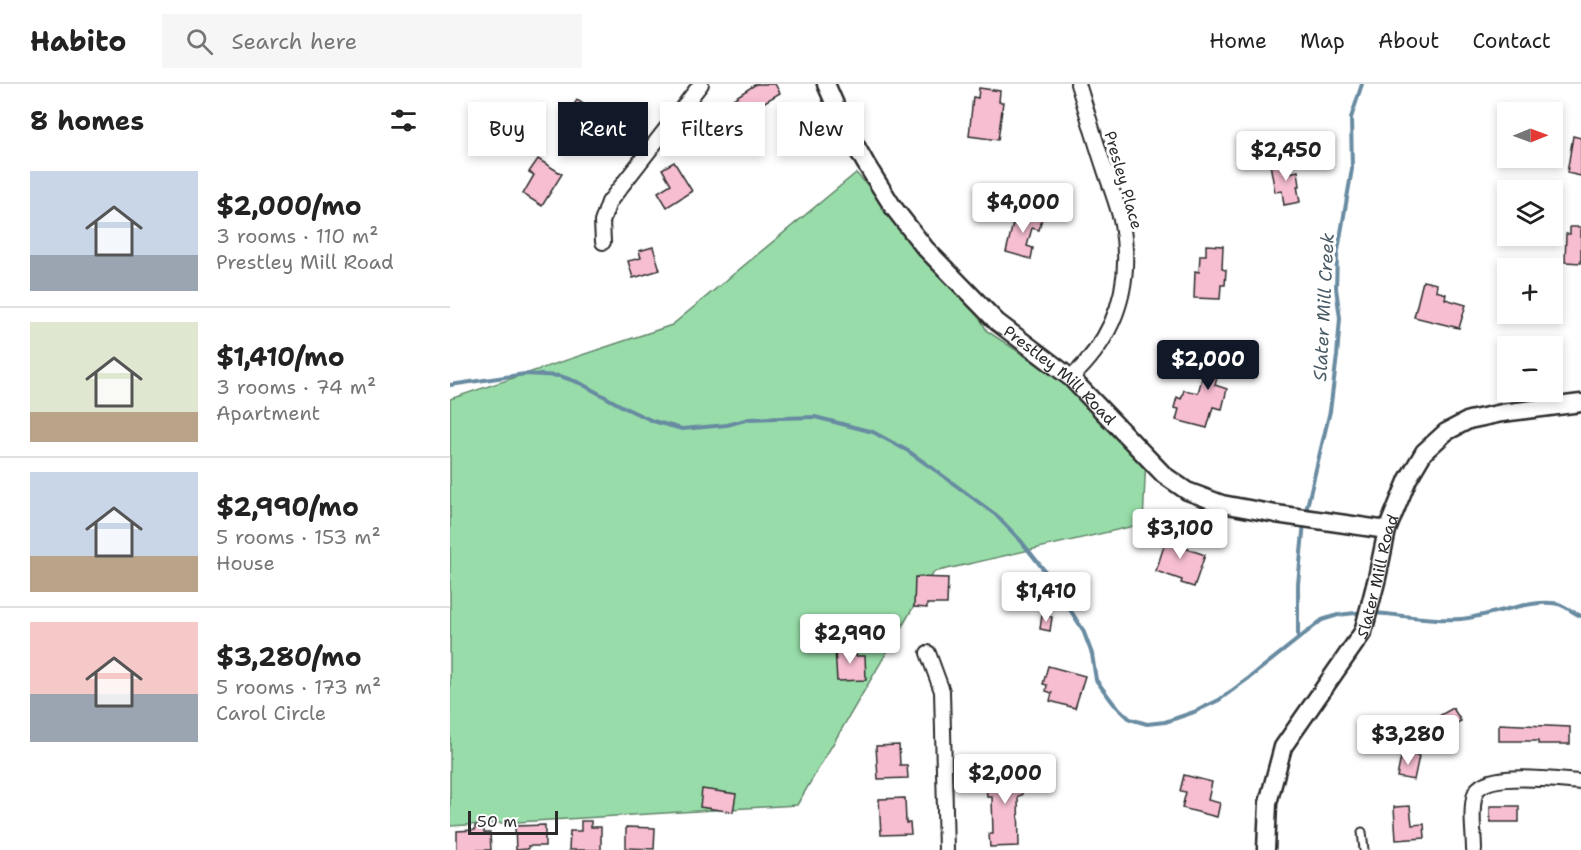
<!DOCTYPE html>
<meta charset="utf-8">
<style>
:root{--surface:#fff;--page:#f6f6f6;--text:#222;--muted:#767676;--line:#e0e0e0;--accent:#111827}
body{margin:0;font-family:"Shantell Sans",sans-serif;background:var(--page);color:var(--text);height:100vh;display:flex;flex-direction:column;font-size:22px;white-space:nowrap}
*{box-sizing:border-box;margin:0}
p{font-size:20px;color:var(--muted)}
.icon{flex:none;width:33px;height:33px;fill:none;stroke:currentColor;stroke-width:2;stroke-linecap:round;stroke-linejoin:round}
.map{position:relative;flex:1;overflow:hidden}
.panel{display:flex;flex-direction:column;background:var(--surface);width:450px}
.panel>*{flex:none}
.top-card{position:absolute;left:18px;top:18px;width:570px;height:54px;display:flex;gap:12px}
.needle{width:39px;rotate:89deg}
.fabs{position:absolute;left:1047px;top:18px;display:grid;gap:12px}
.fabs a{display:grid;place-items:center;width:66px;height:66px;border-radius:0px;background:var(--surface);box-shadow:0 3px 9px #0003;font-size:30px}
.scale{position:absolute;left:18px;bottom:15px;width:90px;box-sizing:border-box;padding-left:6px;border:3px solid #2b2b2b;border-top:0;font-size:16px;line-height:21px;white-space:nowrap;color:#2b2b2b;-webkit-text-stroke:4px #fff;paint-order:stroke}
.price{position:absolute;translate:-50% -51px;padding:0 14px;border-radius:6px;background:#fff;color:#222;font-size:20px;line-height:39px;filter:drop-shadow(0 2px 3px #0008)}
.price::after{content:'';position:absolute;left:50%;top:36px;width:18px;height:14px;margin-left:-9px;background:inherit;clip-path:polygon(0 0,100% 0,50% 100%)}
.price.on{background:var(--accent);color:#fff}
ul{padding:0;list-style:none}
li{display:flex;align-items:center;gap:18px;height:150px;padding:0 30px}
li+li{border-top:2px solid var(--line)}
li span{display:grid;place-items:center;flex:none;width:168px;height:120px;border-radius:0px;color:#555}
li>.icon{margin-inline-start:auto}
span .icon{width:72px;height:72px;fill:#fffc;stroke-width:1}
li b{font-size:26px}
h2{display:flex;justify-content:space-between;align-items:center;height:72px;padding:0 30px;font-size:26px}
.chip{padding:0 21px;border-radius:0px;background:var(--surface);box-shadow:0 3px 9px #0003;font-size:21px;line-height:54px}
.chip.on{background:var(--accent);color:#fff}
header{display:flex;align-items:center;gap:36px;box-sizing:border-box;height:84px;padding:0 30px;background:var(--surface);border-bottom:2px solid var(--line)}
header strong{font-size:28px}
nav{display:flex;gap:33px;margin-inline-start:auto;font-size:21px}
.search{width:420px;height:54px;background:var(--page);display:flex;align-items:center;gap:15px;box-sizing:border-box;padding:0 21px;border-radius:0px;color:var(--muted);font-size:22px}
main{display:flex;flex:1;min-height:0}
.map>svg:first-child{display:block}
.green{fill:#98dda9;stroke:#62846a;stroke-width:1.5}
.lines{fill:none;stroke-linecap:round;stroke-linejoin:round}
.stream{stroke:#688ba1;stroke-width:4}
.building{fill:#f7bed2;stroke:#2b2b2b;stroke-width:1.5}
.service-casing{stroke:#2b2b2b;stroke-width:11}
.minor-casing{stroke:#2b2b2b;stroke-width:18}
.tertiary-casing{stroke:#2b2b2b;stroke-width:21}
.service{stroke:#fff;stroke-width:7}
.minor{stroke:#fff;stroke-width:14}
.tertiary{stroke:#fff;stroke-width:16}
.labels{text-anchor:middle;stroke-width:6;stroke-linejoin:round;paint-order:stroke}
.street-label{font-size:16px;fill:#2b2b2b;stroke:#fff}
.water-label{font-size:18px;font-style:italic;fill:#4a5b66;stroke:#fff}
</style>
<header>
<strong>Habito</strong>
<div class="search"><svg class="icon" aria-label="search" viewBox="0 0 24 24"><circle cx="10" cy="10" r="6"/><path d="M15 15l6 6"/></svg>Search here</div>
<nav><a>Home</a><a>Map</a><a>About</a><a>Contact</a></nav>
</header>
<main>
<section class="panel">
<h2>8 homes<svg class="icon" aria-label="filters" viewBox="0 0 24 24"><path d="M4 7h16M4 17h16"/><circle cx="9" cy="7" r="2"/><circle cx="15" cy="17" r="2"/></svg></h2>
<ul>
<li><span style="background:linear-gradient(#c9d6e8 70%,#9aa5b1 0)"><svg class="icon" aria-label="home" viewBox="0 0 24 24"><path d="M3 11l9-7 9 7M6 9v11h12V9"/></svg></span><div><b>$2,000/mo</b><p>3 rooms · 110 m²</p><p>Prestley Mill Road</p></div></li>
<li><span style="background:linear-gradient(#dfe7d0 75%,#b9a48a 0)"><svg class="icon" aria-label="home" viewBox="0 0 24 24"><path d="M3 11l9-7 9 7M6 9v11h12V9"/></svg></span><div><b>$1,410/mo</b><p>3 rooms · 74 m²</p><p>Apartment</p></div></li>
<li><span style="background:linear-gradient(#c9d6e8 70%,#b9a48a 0)"><svg class="icon" aria-label="home" viewBox="0 0 24 24"><path d="M3 11l9-7 9 7M6 9v11h12V9"/></svg></span><div><b>$2,990/mo</b><p>5 rooms · 153 m²</p><p>House</p></div></li>
<li><span style="background:linear-gradient(#f6c9c9 60%,#9aa5b1 0)"><svg class="icon" aria-label="home" viewBox="0 0 24 24"><path d="M3 11l9-7 9 7M6 9v11h12V9"/></svg></span><div><b>$3,280/mo</b><p>5 rooms · 173 m²</p><p>Carol Circle</p></div></li>
</ul>
</section>
<div class="map">
<svg width="1131" height="766" viewBox="0 0 1131 766">
<rect width="100%" height="100%" fill="#fff"/>
<filter id="ink" filterUnits="userSpaceOnUse"><feTurbulence type="fractalNoise" baseFrequency=".0167" numOctaves="2"/><feDisplacementMap in="SourceGraphic" scale="12" xChannelSelector="R" yChannelSelector="G"/><feConvolveMatrix kernelMatrix="1 2 1 2 8 2 1 2 1" color-interpolation-filters="sRGB"/></filter>
<g filter="url(#ink)">
<!-- green -->
<polygon class="green" points="406,89 508,195 537,247 625,305 696,372 693,440 484,488 347,721 0,742 0,315 222,241"/>
<g class="lines">
<!-- stream -->
<g class="stream">
<polyline points="0,301 75,290 110,292 130,299 177,325 203,337 232,345 277,341 299,335 365,333 423,348 458,367 485,386 546,431 571,457 598,491 633,546 642,570 646,596 664,620 680,635 697,640 715,638 744,628 769,616 799,594 872,536 888,531 914,528"/>
<polyline points="855,431 880,327 887,272 890,234 886,204 887,172 902,85 901,34 912,0"/>
<path d="M924 529C953 531 982 537 1011 535 1038 533 1087 512 1111 521 1118 524 1124 529 1131 532"/>
<polyline points="848,554 848,500 854,438"/>
</g>
</g>
<!-- building -->
<g class="building">
<polygon points="306,0 325,0 330,9 306,23 314,35 300,44 283,15"/>
<polygon points="529,4 550,7 549,18 553,18 548,56 519,52 523,13 528,14"/>
<polygon points="127,16 159,37 150,51 145,47 136,62 116,49 128,30 121,25"/>
<polygon points="1123,52 1131,54 1131,92 1117,89"/>
<polygon points="88,75 112,90 92,122 73,110 84,91 79,88"/>
<polygon points="837,77 839,89 848,87 850,102 847,102 850,118 834,121 832,107 825,108 820,80"/>
<polygon points="224,78 242,107 217,123 208,108 221,100 212,85"/>
<polygon points="566,127 592,134 589,146 582,144 577,162 583,164 581,175 556,168"/>
<polygon points="1120,143 1131,143 1131,179 1115,178 1116,150 1120,150"/>
<polygon points="756,161 773,162 772,185 776,186 775,201 771,201 770,215 744,214 745,187 749,188 750,171 756,171"/>
<polygon points="203,163 210,186 183,194 178,177 191,174 189,167"/>
<polygon points="973,197 987,200 986,207 996,210 995,215 1016,221 1009,244 964,233"/>
<polygon points="775,266 800,273 796,288 770,281 765,301 777,305 772,325 763,323 757,344 726,336 729,325 724,324 727,313 731,315 734,306 748,309 757,276 763,278 766,269 774,272"/>
<polygon points="720,443 734,448 729,462 755,471 744,503 731,499 732,496 706,487"/>
<polygon points="465,493 498,494 497,520 477,520 477,524 464,523"/>
<polygon points="592,531 602,533 600,547 590,545"/>
<polygon points="406,564 406,572 415,572 416,596 387,597 385,565"/>
<polygon points="598,582 635,592 625,624 600,617 602,609 596,607 597,601 593,600"/>
<polygon points="1003,624 1011,637 989,649 982,636"/>
<polygon points="1049,640 1120,643 1120,660 1088,660 1088,657 1049,657"/>
<polygon points="449,661 450,681 457,681 458,694 428,695 426,662"/>
<polygon points="952,668 969,672 964,696 947,693"/>
<polygon points="565,677 566,692 571,691 572,711 568,712 569,762 540,763 539,750 543,750 542,713 537,713 536,700 541,700 540,688 546,688 546,678"/>
<polygon points="734,691 762,698 758,716 770,719 767,733 732,724 736,708 730,707"/>
<polygon points="252,705 286,710 283,728 250,723"/>
<polygon points="455,714 456,739 460,739 461,750 431,751 429,715"/>
<polygon points="960,722 962,741 974,740 975,754 946,756 944,723"/>
<rect x="1040" y="722" width="29" height="16"/>
<polygon points="131,737 141,737 141,743 151,743 151,766 119,766 120,747 131,747"/>
<polygon points="95,741 95,762 78,762 78,765 66,766 65,742"/>
<polygon points="25,742 34,742 34,749 40,749 41,766 7,766 7,747 25,746"/>
<polygon points="176,743 205,744 204,765 176,764"/>
</g>
<g class="lines">
<!-- service casing -->
<g class="service-casing">
<polyline id="service" points="912,748 914,766"/>
</g>
<!-- minor casing -->
<g class="minor-casing">
<g id="minor">
<polyline points="153,158 152,138 159,118 251,0"/>
<path d="M621 294C666 252 683 201 672 140 668 121 660 102 654 83 645 56 637 28 628 0"/>
<polyline points="478,569 492,607 496,766"/>
<path d="M1024 766C1024 749 1020 727 1025 710 1033 685 1110 697 1131 698"/>
</g>
</g>
<!-- tertiary casing -->
<g class="tertiary-casing">
<g id="tertiary">
<path id="s1" d="M376 0 394 41 416 80 443 123 475 164 547 238 621 294 714 391 737 407 772 420 826 430 937 446"/>
<path id="s2" d="M816 766 818 719 833 663 913 548 927 494 937 446 958 395 974 368 996 348 1019 336 1052 329 1131 319"/>
</g>
</g>
<!-- service -->
<use href="#service" class="service"/>
<!-- minor -->
<use href="#minor" class="minor"/>
<!-- tertiary -->
<use href="#tertiary" class="tertiary"/>
</g>
</g>
<g class="labels">
<!-- street labels -->
<g class="street-label">
<text transform="translate(674 96) rotate(74)" y="6">Presley Place</text>
<text dy="6" stroke="none"><textPath href="#s1" startOffset="378">Prestley Mill Road</textPath></text>
<text dy="6" stroke="none"><textPath href="#s2" startOffset="303">Slater Mill Road</textPath></text>
</g>
<!-- water labels -->
<g class="water-label">
<text transform="translate(874 223) rotate(-87)" y="6">Slater Mill Creek</text>
</g>
</g>
</svg>
<div class="fabs">
<a><svg class="needle" viewBox="-14 -14 28 28"><path d="M0-13l5 13h-10z" fill="#e53935"/><path d="M0 13l5-13h-10z" fill="#767676"/></svg></a>
<a><svg class="icon" aria-label="layers" viewBox="0 0 24 24"><path d="M12 4l9 5-9 5-9-5zM3 14l9 5 9-5"/></svg></a>
<a>+</a>
<a>−</a>
</div>
<div class="scale">50 m</div>
<b class="price" style="left:836px;top:98px">$2,450</b>
<b class="price" style="left:573px;top:150px">$4,000</b>
<b class="price on" style="left:758px;top:307px">$2,000</b>
<b class="price" style="left:730px;top:476px">$3,100</b>
<b class="price" style="left:596px;top:539px">$1,410</b>
<b class="price" style="left:400px;top:581px">$2,990</b>
<b class="price" style="left:958px;top:682px">$3,280</b>
<b class="price" style="left:555px;top:721px">$2,000</b>
<div class="top-card">
<a class="chip">Buy</a>
<a class="chip on">Rent</a>
<a class="chip">Filters</a>
<a class="chip">New</a>
</div>
</div>
</main>
